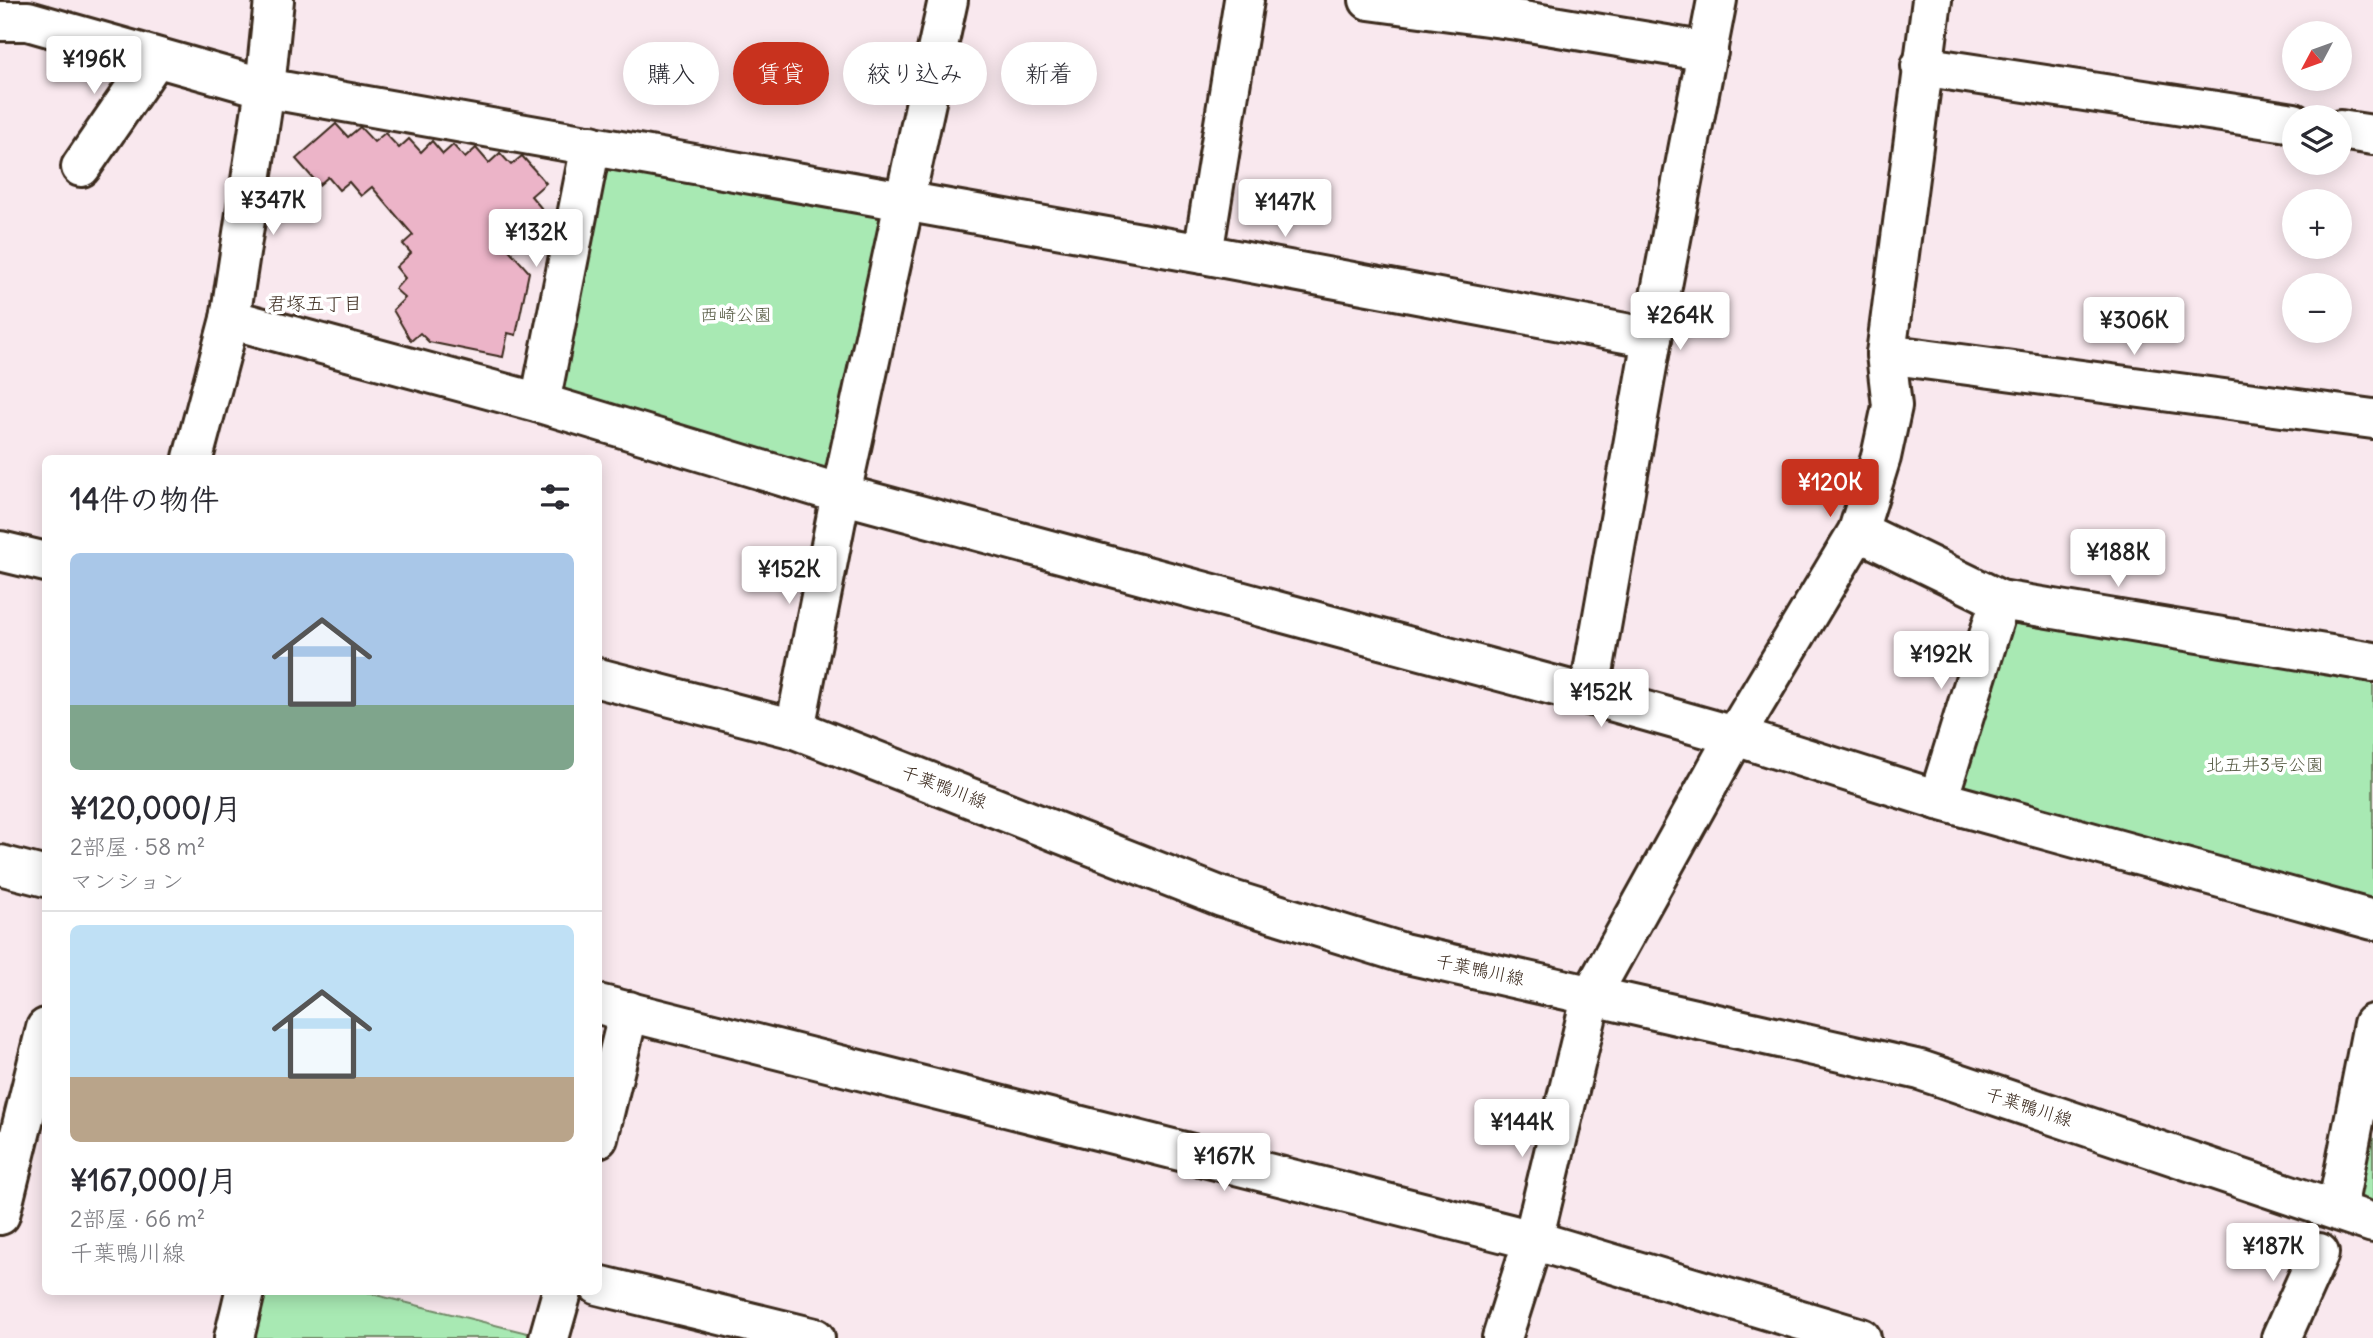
<!DOCTYPE html>
<html lang="ja">
<meta charset="utf-8">
<style>
:root{--surface:#fff;--page:#f2f2f3;--text:#2b2b33;--muted:#7c7c81;--line:#e1e1e2;--accent:#c8321e}
body{margin:0;font-family:Delius,"Klee One",sans-serif;background:var(--page);color:var(--text);height:100vh;display:flex;flex-direction:column;font-size:26px;white-space:nowrap}
*{box-sizing:border-box;margin:0}
p{font-size:23px;color:var(--muted)}
.icon{flex:none;width:38px;height:38px;fill:none;stroke:currentColor;stroke-width:2;stroke-linecap:round;stroke-linejoin:round}
.map{position:relative;flex:1;overflow:hidden}
.sheet{position:absolute;left:42px;top:455px;width:560px;height:840px;display:flex;flex-direction:column;background:var(--surface);border-radius:10px;box-shadow:0 4px 18px #0003}
.sheet>*{flex:none}
.guide{position:absolute;left:623px;top:42px;width:665px;height:63px;display:flex;gap:14px}
.needle{width:46px;rotate:229deg}
.buttons{position:absolute;left:2282px;top:21px;display:grid;gap:14px}
.buttons a{display:grid;place-items:center;width:70px;height:70px;border-radius:50%;background:var(--surface);box-shadow:0 4px 18px #0003;font-size:35px}
.price{position:absolute;translate:-50% -60px;padding:0 16px;border-radius:7px;background:#fff;color:#222;font-size:23px;line-height:46px;filter:drop-shadow(0 2px 4px #0008)}
.price::after{content:'';position:absolute;left:50%;top:42px;width:21px;height:16px;margin-left:-10px;background:inherit;clip-path:polygon(0 0,100% 0,50% 100%)}
.price.selected{background:var(--accent);color:#fff}
ul{padding:0;list-style:none}
li{display:grid;align-content:center;gap:14px;height:371px;padding:0 28px}
li+li{border-top:2px solid var(--line)}
li span{display:grid;place-items:center;height:217px;border-radius:10px;color:#555}
li>.icon{margin-inline-start:auto}
span .icon{width:126px;height:126px;fill:#fffc;stroke-width:1}
li b{font-size:30px}
h2{display:flex;justify-content:space-between;align-items:center;height:84px;padding:0 28px;font-size:30px}
.chip{padding:0 24px;border-radius:32px;background:var(--surface);box-shadow:0 4px 18px #0003;font-size:24px;line-height:63px}
.chip.selected{background:var(--accent);color:#fff}
.map>svg:first-child{display:block}
.green{fill:#a8e9b3;stroke:#728a68;stroke-width:2}
.building{fill:#ecb4c8;stroke:#3b2a1e;stroke-width:2}
.lines{fill:none;stroke-linecap:round;stroke-linejoin:round}
.minor-casing{stroke:#3b2a1e;stroke-width:44}
.primary-casing{stroke:#3b2a1e;stroke-width:44}
.minor{stroke:#fff;stroke-width:38}
.primary{stroke:#fff;stroke-width:38}
.labels{text-anchor:middle;stroke-width:7;stroke-linejoin:round;paint-order:stroke}
.park-label{font-size:18px;fill:#565a43;stroke:#fff}
.street-label{font-size:18px;fill:#3b2a1e;stroke:#fff}
.neighbourhood-label{font-size:19px;fill:#3b2a1e;stroke:#fff}
</style>
<div class="map">
<svg width="2373" height="1338" viewBox="0 0 2373 1338">
<rect width="100%" height="100%" fill="#f9e8ee"/>
<filter id="ink" filterUnits="userSpaceOnUse"><feTurbulence type="fractalNoise" baseFrequency=".0143" numOctaves="2"/><feDisplacementMap in="SourceGraphic" scale="14" xChannelSelector="R" yChannelSelector="G"/><feConvolveMatrix kernelMatrix="1 2 1 2 8 2 1 2 1" color-interpolation-filters="sRGB"/></filter>
<g filter="url(#ink)">
<!-- green -->
<g class="green">
<polygon points="591,145 907,200 841,494 540,403"/>
<polygon points="2016,623 2373,675 2373,901 1969,793 1959,778 2003,632"/>
<polygon points="2373,1095 2373,1205 2351,1198"/>
<polygon points="245,1292 364,1292 547,1338 234,1338"/>
</g>
<!-- building -->
<polygon class="building" points="336,124 348,137 360,127 374,142 385,133 399,148 409,139 421,152 432,141 443,154 453,145 465,158 476,148 489,163 500,153 511,165 522,156 546,183 531,196 542,209 503,243 529,272 516,335 508,333 503,357 429,342 420,333 411,341 393,310 405,298 395,289 405,278 396,267 411,253 403,244 413,235 372,187 361,196 349,182 339,190 328,177 319,185 296,159"/>
<g class="lines">
<!-- minor casing -->
<g class="minor-casing">
<g id="minor">
<polyline points="1369,0 1517,20 1708,52"/>
<polyline points="0,21 28,21 265,88 1203,254 1652,338"/>
<polyline points="1921,66 2294,123"/>
<polyline points="2340,130 2373,135"/>
<polyline points="81,167 155,59"/>
<polyline points="1203,254 1244,0"/>
<polyline points="230,319 540,403 841,494 1589,695 1735,736 1938,800 2373,920"/>
<polyline points="1886,354 2373,419"/>
<polyline points="540,403 591,145"/>
<polyline points="193,458 230,319 265,88 274,0"/>
<polyline points="1858,531 2000,600 2373,662"/>
<polyline points="1589,695 1652,338 1717,0"/>
<polyline points="795,729 841,494 948,0"/>
<polyline points="1938,800 2000,600"/>
<polyline points="0,865 46,877"/>
<polyline points="598,1004 1533,1240 1861,1338"/>
<polyline points="598,1138 629,1011"/>
<polyline points="2337,1209 2373,1024"/>
<polyline points="0,1215 46,1028"/>
<polyline points="598,1285 815,1338"/>
<polyline points="234,1338 245,1292"/>
<polyline points="549,1338 562,1292"/>
<polyline points="1502,1338 1533,1240 1592,994 1735,736 1858,531 1881,457 1892,406 1886,354 1932,0"/>
<polyline points="2281,1338 2319,1253"/>
</g>
</g>
<!-- primary casing -->
<g class="primary-casing">
<g id="primary">
<polyline points="0,551 46,562"/>
<polyline points="598,678 795,729 1222,897 1403,953 1920,1070 2373,1223"/>
</g>
</g>
<!-- minor -->
<use href="#minor" class="minor"/>
<!-- primary -->
<use href="#primary" class="primary"/>
</g>
</g>
<g class="labels">
<!-- park labels -->
<g class="park-label">
<text x="736" y="321">西崎公園</text>
<text x="2265" y="771">北五井3号公園</text>
</g>
<!-- street labels -->
<g class="street-label">
<text transform="translate(944 787) rotate(21)" y="6">千葉鴨川線</text>
<text transform="translate(1480 970) rotate(12)" y="6">千葉鴨川線</text>
<text transform="translate(2029 1107) rotate(18)" y="6">千葉鴨川線</text>
</g>
<!-- neighbourhood labels -->
<g class="neighbourhood-label">
<text x="315" y="310">君塚五丁目</text>
</g>
</g>
</svg>
<div class="buttons">
<a><svg class="needle" viewBox="-14 -14 28 28"><path d="M0-13l5 13h-10z" fill="#e53935"/><path d="M0 13l5-13h-10z" fill="#7c7c81"/></svg></a>
<a><svg class="icon" aria-label="layers" viewBox="0 0 24 24"><path d="M12 4l9 5-9 5-9-5zM3 14l9 5 9-5"/></svg></a>
<a>+</a>
<a>−</a>
</div>
<b class="price" style="left:94px;top:96px">¥196K</b>
<b class="price" style="left:273px;top:237px">¥347K</b>
<b class="price" style="left:1285px;top:239px">¥147K</b>
<b class="price" style="left:536px;top:269px">¥132K</b>
<b class="price" style="left:1680px;top:352px">¥264K</b>
<b class="price" style="left:2134px;top:357px">¥306K</b>
<b class="price selected" style="left:1830px;top:519px">¥120K</b>
<b class="price" style="left:2118px;top:589px">¥188K</b>
<b class="price" style="left:789px;top:606px">¥152K</b>
<b class="price" style="left:1941px;top:691px">¥192K</b>
<b class="price" style="left:1601px;top:729px">¥152K</b>
<b class="price" style="left:1522px;top:1159px">¥144K</b>
<b class="price" style="left:1224px;top:1193px">¥167K</b>
<b class="price" style="left:2273px;top:1283px">¥187K</b>
<div class="guide">
<a class="chip">購入</a>
<a class="chip selected">賃貸</a>
<a class="chip">絞り込み</a>
<a class="chip">新着</a>
</div>
<section class="sheet">
<h2>14件の物件<svg class="icon" aria-label="filters" viewBox="0 0 24 24"><path d="M4 7h16M4 17h16"/><circle cx="9" cy="7" r="2"/><circle cx="15" cy="17" r="2"/></svg></h2>
<ul>
<li><span style="background:linear-gradient(#a9c7e8 70%,#7fa58c 0)"><svg class="icon" aria-label="home" viewBox="0 0 24 24"><path d="M3 11l9-7 9 7M6 9v11h12V9"/></svg></span><div><b>¥120,000/月</b><p>2部屋 · 58 m²</p><p>マンション</p></div></li>
<li><span style="background:linear-gradient(#bfe0f5 70%,#b9a48a 0)"><svg class="icon" aria-label="home" viewBox="0 0 24 24"><path d="M3 11l9-7 9 7M6 9v11h12V9"/></svg></span><div><b>¥167,000/月</b><p>2部屋 · 66 m²</p><p>千葉鴨川線</p></div></li>
</ul>
</section>
</div>
